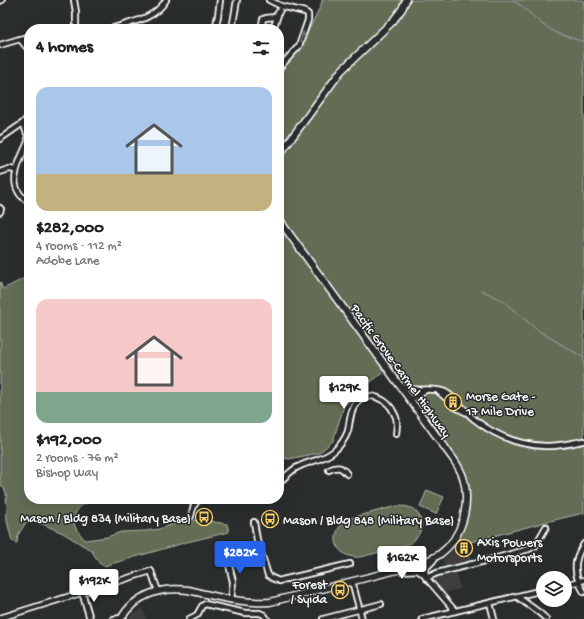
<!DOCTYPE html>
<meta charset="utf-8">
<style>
:root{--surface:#fff;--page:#f6f6f6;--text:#222;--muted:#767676;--accent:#2563eb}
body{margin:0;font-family:"Gochi Hand",sans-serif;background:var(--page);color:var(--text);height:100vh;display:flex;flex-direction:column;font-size:15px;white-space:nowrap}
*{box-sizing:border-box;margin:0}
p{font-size:13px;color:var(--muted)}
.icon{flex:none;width:22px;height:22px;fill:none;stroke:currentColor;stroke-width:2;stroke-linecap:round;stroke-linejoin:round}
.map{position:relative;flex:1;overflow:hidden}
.drawer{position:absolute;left:24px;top:24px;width:260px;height:480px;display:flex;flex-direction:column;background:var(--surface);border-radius:16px;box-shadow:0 4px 16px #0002}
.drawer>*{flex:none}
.tools{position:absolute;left:536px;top:571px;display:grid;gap:8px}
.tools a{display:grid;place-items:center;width:36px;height:36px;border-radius:50%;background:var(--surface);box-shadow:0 4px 16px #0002;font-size:20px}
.price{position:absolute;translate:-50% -34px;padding:0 9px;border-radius:4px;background:#fff;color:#222;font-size:13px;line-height:26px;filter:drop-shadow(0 1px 2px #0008)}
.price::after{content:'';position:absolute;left:50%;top:24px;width:12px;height:9px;margin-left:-6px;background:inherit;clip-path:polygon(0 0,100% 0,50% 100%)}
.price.active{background:var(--accent);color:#fff}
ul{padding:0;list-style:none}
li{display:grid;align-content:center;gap:8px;height:212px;padding:0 12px}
li span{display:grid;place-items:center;height:124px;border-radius:12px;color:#555}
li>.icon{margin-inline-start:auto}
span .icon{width:72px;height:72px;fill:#fffc;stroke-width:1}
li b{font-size:17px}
h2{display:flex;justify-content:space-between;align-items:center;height:48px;padding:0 12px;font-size:17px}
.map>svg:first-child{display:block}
.built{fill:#3f3c3c}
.green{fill:#646d54;stroke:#b2b6aa}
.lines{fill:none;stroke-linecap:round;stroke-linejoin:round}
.stream{stroke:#9ba4ac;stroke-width:1}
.minor-casing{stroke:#fff;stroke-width:8}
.major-casing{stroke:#fff;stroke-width:9}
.minor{stroke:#2a2d2e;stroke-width:4.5}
.major{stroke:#2a2d2e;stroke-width:6}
.oneway{fill:#6a6c6d}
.labels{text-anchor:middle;stroke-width:3;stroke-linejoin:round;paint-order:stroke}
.street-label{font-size:13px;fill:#fff;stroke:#2a2d2e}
.poi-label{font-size:13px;fill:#fff;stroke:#2a2d2e;text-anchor:start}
</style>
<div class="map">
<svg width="584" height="619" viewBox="0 0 584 619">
<rect width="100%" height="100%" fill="#2a2d2e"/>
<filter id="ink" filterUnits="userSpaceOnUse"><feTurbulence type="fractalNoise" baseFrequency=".025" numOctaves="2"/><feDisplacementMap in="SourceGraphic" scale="8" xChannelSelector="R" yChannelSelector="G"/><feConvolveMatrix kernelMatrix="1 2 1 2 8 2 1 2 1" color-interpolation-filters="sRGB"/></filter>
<g filter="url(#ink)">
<!-- built -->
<g class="built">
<polygon points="467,542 472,564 455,568 460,589 443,593 433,580 436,575 445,572 443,560 449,554 456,545"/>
<polygon points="142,608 147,619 129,619 134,612 136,613"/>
</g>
<!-- green -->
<g class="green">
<path d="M322 0H584V513L546 522 467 543V542L456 543C473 514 474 493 460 462L393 365 372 381 344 406 333 441 319 453 289 459 279 457V70L299 50 321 5Z"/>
<path d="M29 276V499H94C82 506 77 506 73 520L76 529 85 540 107 537 121 532 146 531 159 529 186 520H202L227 524 229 532 187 542 104 566 99 563 92 551 63 533 33 520 25 524 18 535 17 543 12 541 7 521 6 493 4 488 0 485V282L3 289Z"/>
<polygon points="427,490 444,497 436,514 420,507"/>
<path d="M397 506C402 506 408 506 413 509 427 519 422 537 409 544 397 547 385 551 373 554 367 555 361 558 355 557 332 556 329 528 350 518Z"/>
</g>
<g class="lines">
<!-- stream -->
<g class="stream">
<polyline points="512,0 523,7 543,25 559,34 584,42"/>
<polyline points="481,290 503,301 536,329 584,358"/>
</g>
<!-- minor casing -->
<g class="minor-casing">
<g id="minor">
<polyline points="74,0 76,12 76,29"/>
<polyline points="269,0 281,6 305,12 308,14 308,20 299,46 279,68"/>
<polyline points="0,1 2,0"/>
<path d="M111 29C131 22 154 20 166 0"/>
<polyline points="215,29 218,16 220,0"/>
<polyline points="232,29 237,0"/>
<path d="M261 29 263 19C272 15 273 22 280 10"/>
<polyline points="273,29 278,15"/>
<polyline points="29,37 20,39 29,50"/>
<polyline points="0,45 20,39"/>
<path d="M23 123 28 136V142C19 162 4 187 29 202"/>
<polyline points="0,139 23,123 29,116"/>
<polyline points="0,172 9,169 16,170"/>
<polyline points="0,208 1,209 0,212"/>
<path d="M400 385C415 394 430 386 445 392 457 398 464 411 474 419 494 435 519 445 545 446 558 447 571 443 584 441"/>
<polyline points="439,392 446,398 455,407 465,412"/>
<polyline points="411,400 422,392 426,390"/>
<path d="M329 470C337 466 341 466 347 474"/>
<path d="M279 482C286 477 291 470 298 467 311 460 322 461 334 451 340 446 345 439 348 431 350 421 350 411 357 402 368 389 389 400 394 413 398 419 397 426 396 434"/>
<polyline points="191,516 194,505 199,499"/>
<polyline points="254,522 257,540 267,572 268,575 272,578 279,581 282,580 350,564"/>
<path d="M584 544C572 561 574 576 584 592"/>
<polyline points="226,552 233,582 231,600"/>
<polyline points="417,565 423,574 455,611"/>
<polyline points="402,571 417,570 422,573"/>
<polyline points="426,576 425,569 433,561 435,557"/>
<polyline points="426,578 437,573 493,559 529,549 535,546 546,527"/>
<polyline points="352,581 362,619"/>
<polyline points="565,585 584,580"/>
<polyline points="82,592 90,619"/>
<path d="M518 597C527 605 538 610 546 619"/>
<polyline points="490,603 494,619"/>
<polyline points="0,618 151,571 158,591"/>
<polyline points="113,619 122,618"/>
<polyline points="189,619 197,615 202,606 205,604 245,613 260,613 264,615 267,619"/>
<polyline points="323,619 381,604"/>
<polyline points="422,619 543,590"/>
</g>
</g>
<!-- major casing -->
<g class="major-casing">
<g id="major">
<polyline points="279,156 285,147 341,71 393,21 402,9 406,0"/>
<path d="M121 619C135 594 161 587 188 590 215 596 242 604 270 602L417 565C425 562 433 559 440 554 463 537 471 503 463 477 461 471 458 466 454 460L285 228 279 218"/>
</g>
</g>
<!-- minor -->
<use href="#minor" class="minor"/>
<!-- major -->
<use href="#major" class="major"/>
</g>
<!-- one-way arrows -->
<defs><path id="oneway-solid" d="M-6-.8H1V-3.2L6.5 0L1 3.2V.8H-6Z"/></defs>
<use class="oneway" href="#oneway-solid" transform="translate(302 37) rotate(-72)"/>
</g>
<!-- icons -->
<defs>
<g id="building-ring" transform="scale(0.9)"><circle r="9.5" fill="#2a2d2e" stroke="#ffd166" stroke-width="1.5"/><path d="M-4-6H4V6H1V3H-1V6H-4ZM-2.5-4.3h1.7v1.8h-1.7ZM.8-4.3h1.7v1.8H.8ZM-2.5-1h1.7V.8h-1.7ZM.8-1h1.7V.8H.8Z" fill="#ffd166"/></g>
<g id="bus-ring" transform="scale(0.9)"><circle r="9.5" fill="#2a2d2e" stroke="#ffd166" stroke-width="1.5"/><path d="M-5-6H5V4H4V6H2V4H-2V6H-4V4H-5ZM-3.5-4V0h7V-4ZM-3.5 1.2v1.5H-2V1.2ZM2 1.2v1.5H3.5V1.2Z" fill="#ffd166"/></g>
</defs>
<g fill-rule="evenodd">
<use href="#building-ring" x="453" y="402"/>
<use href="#bus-ring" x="204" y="517"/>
<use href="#bus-ring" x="270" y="519"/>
<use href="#building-ring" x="464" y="548"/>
<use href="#bus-ring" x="340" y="590"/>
</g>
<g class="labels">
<!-- street labels -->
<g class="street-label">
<text transform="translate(402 370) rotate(54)" y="5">Pacific Grove-Carmel Highway</text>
</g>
<!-- poi labels -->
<g class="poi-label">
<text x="466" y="400">Morse Gate -<tspan x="466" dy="15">17 Mile Drive</tspan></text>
<text x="191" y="522" text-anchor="end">Mason / Bldg 834 (Military Base)</text>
<text x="283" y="524">Mason / Bldg 848 (Military Base)</text>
<text x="477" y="546">Axis Powers<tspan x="477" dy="15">Motorsports</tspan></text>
<text x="327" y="588" text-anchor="end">Forest<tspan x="327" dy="15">/ Syida</tspan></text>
</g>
</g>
</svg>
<div class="tools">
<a><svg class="icon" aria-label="layers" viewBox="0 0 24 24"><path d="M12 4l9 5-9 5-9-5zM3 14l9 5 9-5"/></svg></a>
</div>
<b class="price" style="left:344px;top:410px">$129K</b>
<b class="price active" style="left:240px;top:575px">$282K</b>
<b class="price" style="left:402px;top:580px">$162K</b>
<b class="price" style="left:94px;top:603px">$192K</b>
<section class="drawer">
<h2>4 homes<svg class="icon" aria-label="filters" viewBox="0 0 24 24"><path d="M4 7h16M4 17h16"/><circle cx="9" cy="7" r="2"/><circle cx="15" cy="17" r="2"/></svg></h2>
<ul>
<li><span style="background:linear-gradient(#a9c7e8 70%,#c2b280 0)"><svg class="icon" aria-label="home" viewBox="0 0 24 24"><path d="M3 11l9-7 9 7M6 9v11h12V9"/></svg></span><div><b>$282,000</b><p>4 rooms · 112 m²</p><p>Adobe Lane</p></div></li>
<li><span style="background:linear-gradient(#f6c9c9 75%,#7fa58c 0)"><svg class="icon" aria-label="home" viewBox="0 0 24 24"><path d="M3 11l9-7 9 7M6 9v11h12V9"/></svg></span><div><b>$192,000</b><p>2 rooms · 76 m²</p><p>Bishop Way</p></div></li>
</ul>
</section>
</div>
